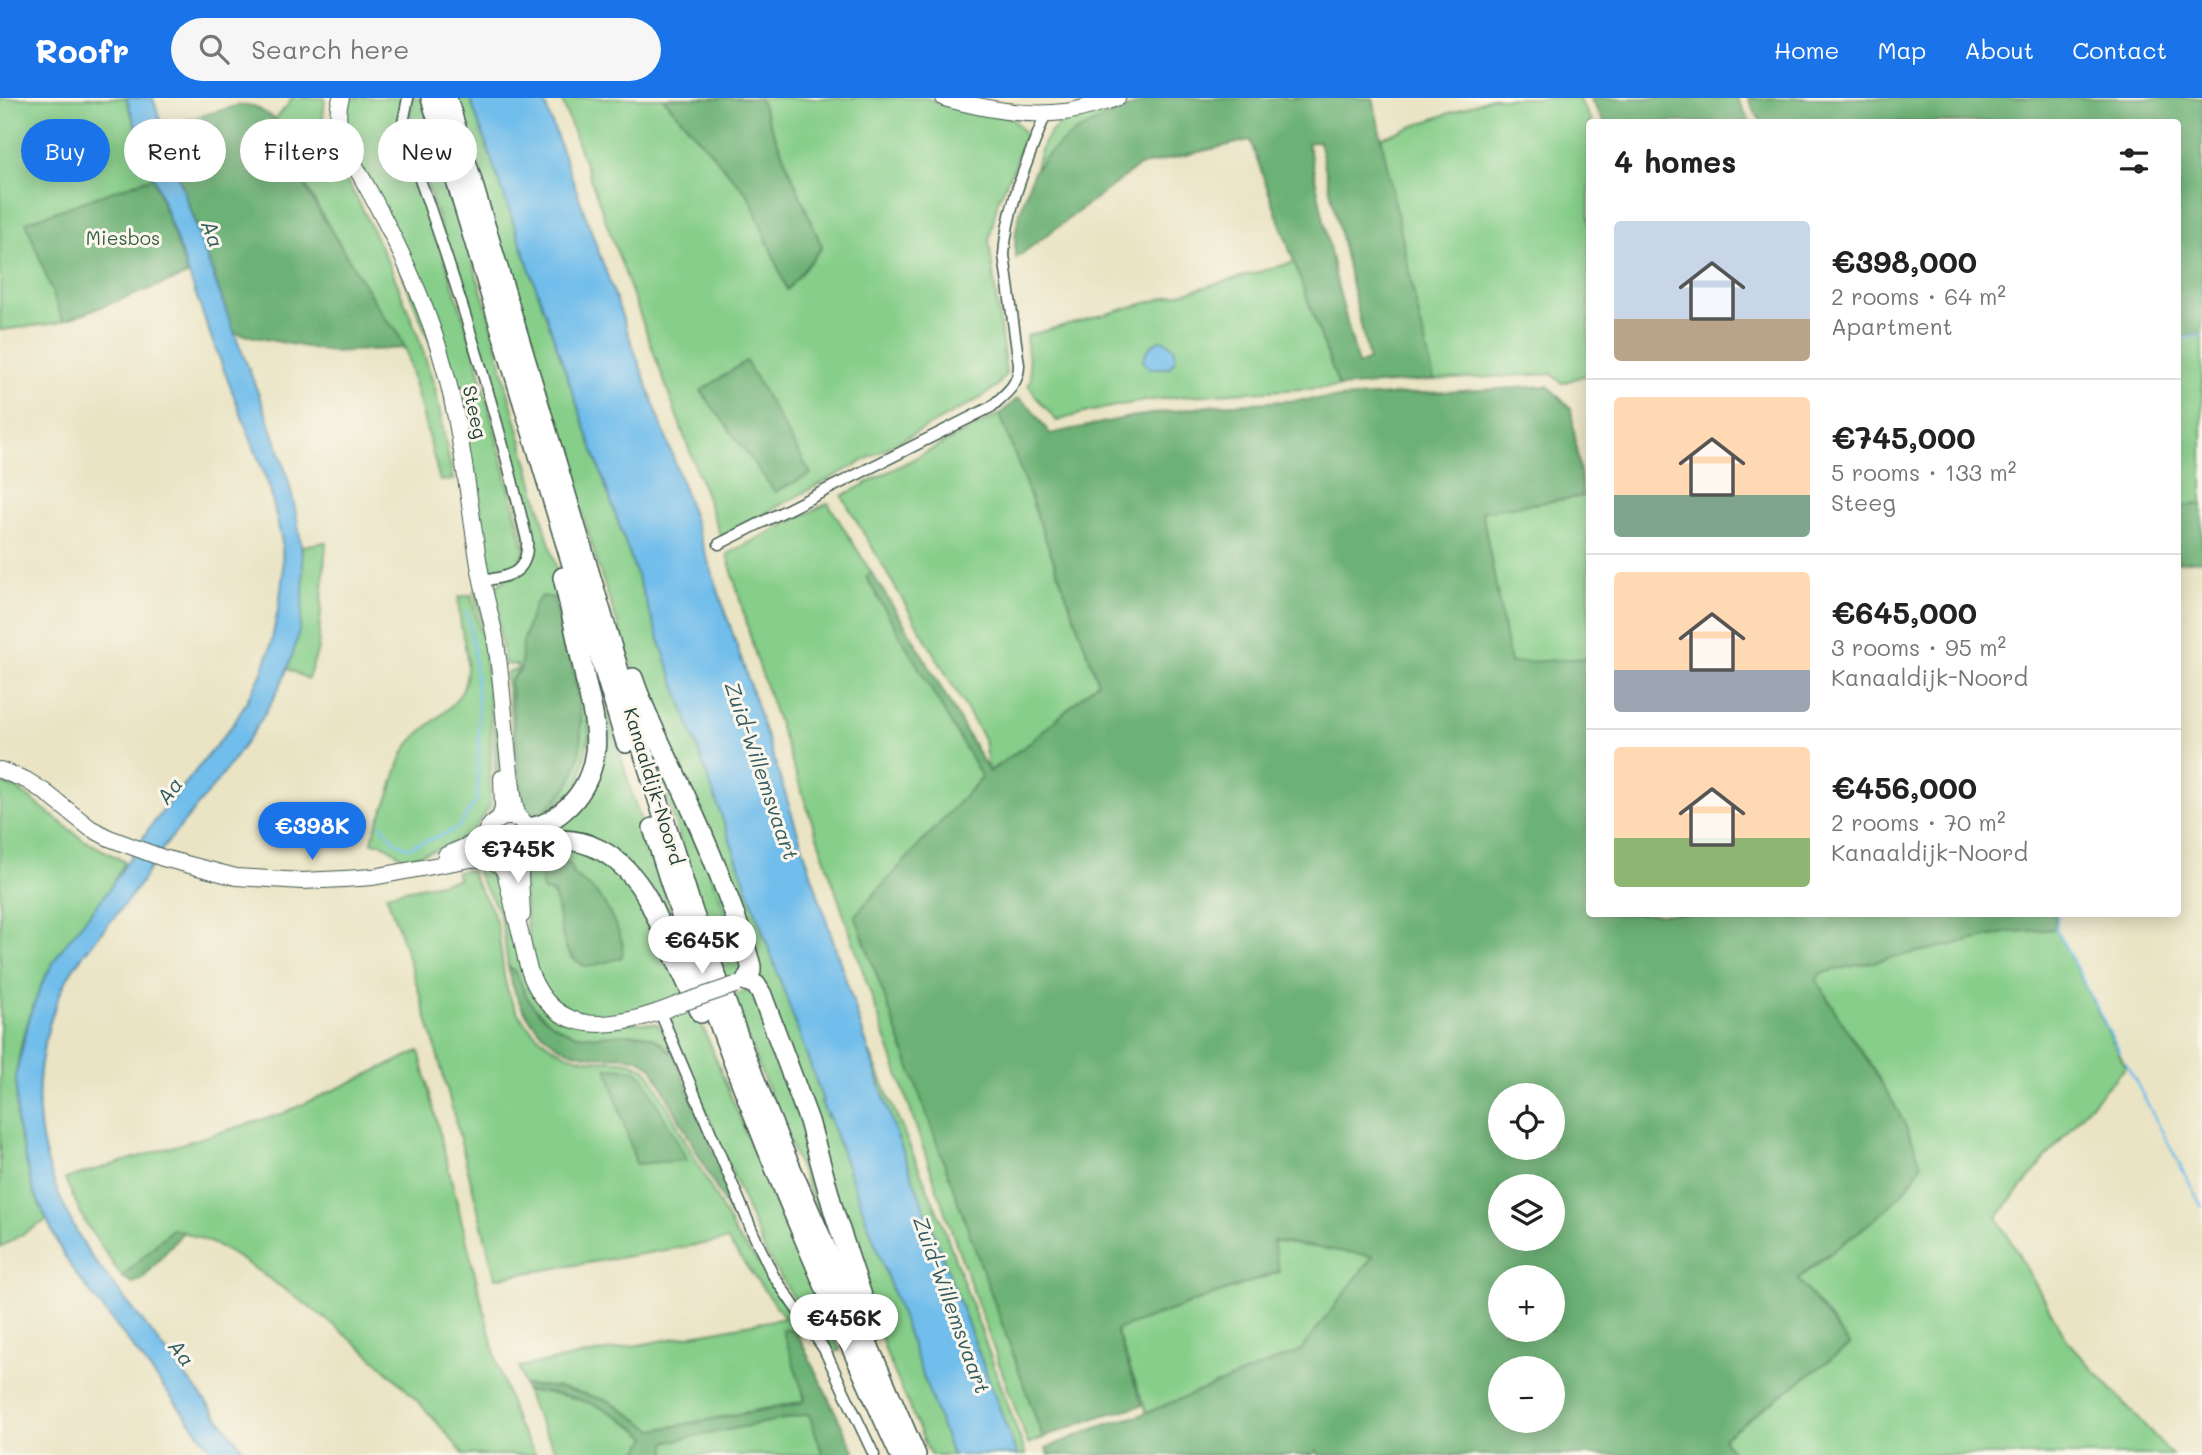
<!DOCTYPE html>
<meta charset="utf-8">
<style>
:root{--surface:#fff;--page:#f6f6f6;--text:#222;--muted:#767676;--line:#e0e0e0;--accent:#1a73e8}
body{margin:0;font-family:Mali,sans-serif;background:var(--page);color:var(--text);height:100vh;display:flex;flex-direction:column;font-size:26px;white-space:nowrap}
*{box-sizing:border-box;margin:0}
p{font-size:23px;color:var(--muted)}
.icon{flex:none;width:38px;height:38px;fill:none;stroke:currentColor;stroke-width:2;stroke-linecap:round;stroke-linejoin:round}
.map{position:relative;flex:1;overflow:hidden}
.drawer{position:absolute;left:1586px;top:21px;width:595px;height:798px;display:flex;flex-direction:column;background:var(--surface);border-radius:7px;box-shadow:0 4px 18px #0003}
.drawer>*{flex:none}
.banner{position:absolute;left:21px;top:21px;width:665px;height:63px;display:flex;gap:14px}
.tools{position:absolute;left:1488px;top:985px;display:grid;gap:14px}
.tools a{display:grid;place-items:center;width:77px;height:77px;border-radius:50%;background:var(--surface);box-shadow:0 4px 18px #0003;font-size:35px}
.price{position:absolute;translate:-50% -60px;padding:0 16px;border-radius:24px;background:#fff;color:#222;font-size:23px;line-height:46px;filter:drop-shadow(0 2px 4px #0008)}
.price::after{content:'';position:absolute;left:50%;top:42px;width:21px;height:16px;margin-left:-10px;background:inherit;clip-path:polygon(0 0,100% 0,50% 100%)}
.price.current{background:var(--accent);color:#fff}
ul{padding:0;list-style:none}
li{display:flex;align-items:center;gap:21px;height:175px;padding:0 28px}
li+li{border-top:2px solid var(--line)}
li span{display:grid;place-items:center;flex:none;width:196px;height:140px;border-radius:7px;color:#555}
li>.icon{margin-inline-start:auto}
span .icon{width:84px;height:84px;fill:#fffc;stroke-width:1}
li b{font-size:30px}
h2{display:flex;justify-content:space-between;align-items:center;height:84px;padding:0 28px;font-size:30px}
.chip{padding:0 24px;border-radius:32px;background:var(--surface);box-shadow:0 4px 18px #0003;font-size:24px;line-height:63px}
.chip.current{background:var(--accent);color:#fff}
header{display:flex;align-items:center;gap:42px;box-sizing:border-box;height:98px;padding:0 35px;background:var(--accent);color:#fff}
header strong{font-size:33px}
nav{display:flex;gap:38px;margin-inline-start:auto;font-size:24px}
.search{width:490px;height:63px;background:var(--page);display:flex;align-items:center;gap:18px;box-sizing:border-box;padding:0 24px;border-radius:38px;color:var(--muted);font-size:26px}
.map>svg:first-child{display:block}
.green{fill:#86ce89;stroke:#52865e;stroke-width:2;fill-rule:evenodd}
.forest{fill:#6cb175;stroke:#467754;stroke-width:2;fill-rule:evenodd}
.water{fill:#71bdeb;stroke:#487d90;stroke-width:2}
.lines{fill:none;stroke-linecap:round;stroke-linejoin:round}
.stream{stroke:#71bdeb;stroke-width:2.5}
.street-casing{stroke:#3d564a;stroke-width:13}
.secondary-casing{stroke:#3d564a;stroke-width:18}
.highway-casing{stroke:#3d564a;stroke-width:22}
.street{stroke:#fff;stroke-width:10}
.secondary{stroke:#fff;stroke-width:16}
.highway{stroke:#fff;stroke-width:19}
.secondary-bridge-casing{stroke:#3d564a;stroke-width:18;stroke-linecap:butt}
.secondary-bridge{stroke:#fff;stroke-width:16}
.labels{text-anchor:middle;stroke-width:6;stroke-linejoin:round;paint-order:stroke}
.park-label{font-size:19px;fill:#396149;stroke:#fbf7ec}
.street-label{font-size:19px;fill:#1f3d34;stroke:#fbf7ec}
.water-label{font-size:21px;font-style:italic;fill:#345d62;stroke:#fbf7ec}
</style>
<header>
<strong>Roofr</strong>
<div class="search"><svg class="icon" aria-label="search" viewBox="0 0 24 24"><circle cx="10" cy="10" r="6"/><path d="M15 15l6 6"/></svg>Search here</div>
<nav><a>Home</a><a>Map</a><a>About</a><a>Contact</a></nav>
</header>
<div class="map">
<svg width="2202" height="1357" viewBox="0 0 2202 1357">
<rect width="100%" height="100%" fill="#fbf7ec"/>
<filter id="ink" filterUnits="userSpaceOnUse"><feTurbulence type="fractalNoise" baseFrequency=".0143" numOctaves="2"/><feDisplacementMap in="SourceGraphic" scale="14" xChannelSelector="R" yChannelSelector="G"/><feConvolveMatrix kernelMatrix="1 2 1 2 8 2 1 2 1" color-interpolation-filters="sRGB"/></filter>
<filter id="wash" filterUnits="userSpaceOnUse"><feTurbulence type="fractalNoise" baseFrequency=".00686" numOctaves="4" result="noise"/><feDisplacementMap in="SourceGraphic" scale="28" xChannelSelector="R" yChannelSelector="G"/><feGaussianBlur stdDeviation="1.57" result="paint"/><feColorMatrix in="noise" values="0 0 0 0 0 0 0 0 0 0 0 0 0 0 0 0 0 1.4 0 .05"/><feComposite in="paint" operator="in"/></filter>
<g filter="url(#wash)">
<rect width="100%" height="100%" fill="#eae4c5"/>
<!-- green -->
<g class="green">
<polygon points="0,0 126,0 153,79 27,124 63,223 57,225 0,232"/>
<path d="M291 0H325L322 28 329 52 361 108 392 173 416 232 435 290 453 382 440 383 405 250 396 231 386 222C346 156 304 93 275 21L288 7Z"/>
<polygon points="347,0 405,0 400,22 475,255 525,453 516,470 493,476 486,473 458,313 346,38 345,10"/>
<path d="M412 0H423L493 231 507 290 560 484 591 626 579 689 535 724 526 720 521 715 506 576 509 573 517 572V567L505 566 492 492 530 461 481 252 408 30ZM554 500 582 624 522 702 510 583 522 567V549L535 506Z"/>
<polygon points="454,0 470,0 687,621 824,1004 821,1004 827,1019 828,1016 952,1357 930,1357 887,1257 843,1132 632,569 596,462 532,242 488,112"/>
<polygon points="561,0 663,0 749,98 787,191 822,149 759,0 926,0 951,8 1012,20 1025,36 1014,70 998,102 989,143 1006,276 997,288 981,300 721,439"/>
<polygon points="1491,0 1578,0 1592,24 1589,24 1589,276 1562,285 1552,276 1434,282 1416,206 1381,40"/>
<path d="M1128 10 1076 33 1052 53 1035 73C1038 63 1040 50 1046 41 1063 13 1099 14 1128 10Z"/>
<path d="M1295 164 1339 289C1245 295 1147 294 1057 323L1036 299 1028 286 1031 282 1026 238Z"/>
<polygon points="2202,237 2202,406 2177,408 2177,239"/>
<polygon points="1000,316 1098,584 1031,644 988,674 984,641 842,398"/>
<polygon points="1587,398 1589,412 1589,560 1510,566 1482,413"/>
<polygon points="828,405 871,474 867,479 982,679 978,1156 1043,1340 1028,1346 947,1120 756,559 727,456"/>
<path d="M326 444 318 551 308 581 288 571C301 530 306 492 302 448Z"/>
<polygon points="569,486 631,693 702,907 628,767 538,740 594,673"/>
<path d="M479 492 490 536 500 646 496 716 478 739 475 736C481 725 492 717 495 705 496 629 494 567 474 493Z"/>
<path d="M471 497 482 541 488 585 491 630 490 708 470 736 444 749 406 761 381 745H372C374 726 384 712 390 695 395 680 399 661 407 649 423 626 457 613 465 585 473 556 456 528 459 499Z"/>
<polygon points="629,579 745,862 741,876 724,883"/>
<polygon points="0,685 18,691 82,741 125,764 108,793 44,881 31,914 22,943 16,975 33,1092 47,1122 0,1149"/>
<circle cx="509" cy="745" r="15"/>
<path d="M566 745 623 772 688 896C664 903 640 914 613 919 606 920 599 918 592 918 525 910 527 830 523 779 531 755 544 753 566 745ZM571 771 573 776 606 810 623 846 573 861 566 851 555 800 549 793Z"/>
<path d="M475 764H486L496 772 530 893 544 911 555 920 656 926 662 931 674 954H670C644 919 603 948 568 934 552 927 536 914 527 899 520 887 519 874 508 868 505 850 505 829 498 813 490 793 478 786 475 764Z"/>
<path d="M467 772 471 773C476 791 490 802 495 820 501 840 501 862 505 883 513 920 543 951 580 960 606 967 629 955 650 976L737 1139 775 1184 802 1222 800 1231 794 1233 804 1303 654 1332 609 1303 562 1290 524 1287 519 1269 785 1220 727 1142 495 1180C463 1051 432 921 386 796L459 781 456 774ZM607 970C632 971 638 970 650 993Z"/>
<polygon points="2056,831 2126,969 2089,1008 1997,1119 2069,1245 2172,1357 1735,1357 1723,1340 1850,1246 1798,1181 1883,1114 1897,1013 1816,882 1821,875 2010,834"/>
<polygon points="751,892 806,1024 848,1189 730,898"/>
<polygon points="695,910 777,1111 840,1252 830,1257 765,1154 672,931 672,923 675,917"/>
<path d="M419 953 498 1268 517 1326 536 1357H464C414 1293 351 1236 284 1191 245 1164 221 1144 172 1131L122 1179 86 1126 65 1081 284 1015Z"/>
<polygon points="870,955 941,1122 1026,1357 1017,1357 894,1030"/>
<polygon points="1272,1143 1373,1158 1300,1253 1147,1315 1116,1232 1279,1174"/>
<path d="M526 1293C572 1294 613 1310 647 1339L636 1357H558L532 1309Z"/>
<polygon points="809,1316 823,1357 666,1357 666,1344"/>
</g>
<!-- forest -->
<g class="forest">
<polygon points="663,0 759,0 822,149 787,192 749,98"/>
<path d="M1152 0H1373L1416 206 1434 282 1339 289 1250 42 1139 68 1016 160C1013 141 1017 121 1024 102 1027 93 1030 81 1035 72 1063 32 1109 18 1152 0ZM1319 43 1369 262 1358 267 1335 177 1308 45Z"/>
<polygon points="1590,0 1737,0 1750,24 1604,24"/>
<polygon points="1748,0 2202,0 2202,237 2177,239 2177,24 1761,24"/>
<polygon points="239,7 254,8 275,21 289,55 314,105 386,222 396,231 405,250 332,254 234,235 162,29"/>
<polygon points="153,79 188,177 63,223 26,124"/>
<polygon points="746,263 811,376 775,394 701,293"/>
<path d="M1548 288 1571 311 1583 396 1580 399 1482 413 1510 565 1589 560V816H2055L2056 831 2010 834 1821 875 1817 882C1850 943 1899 998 1921 1066 1901 1114 1835 1145 1798 1181L1850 1247 1723 1340 1734 1357H1319L1317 1353 1311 1357H1049L1046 1350 1107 1326 1138 1318 1300 1253 1373 1158 1273 1143 1279 1173 1116 1232 1142 1306 1141 1308 1103 1317 1043 1340 855 817 982 679 866 479 871 474 910 535 989 674 1031 644 1098 584 1000 316 1018 300 1031 310 1050 336 1130 319 1217 307ZM1500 998H1552V1050H1500ZM1552 1088V1141H1500V1088ZM1500 1180H1552V1232H1500ZM1500 1270H1552V1323H1500Z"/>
<polygon points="2202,406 2202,462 2177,464 2177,408"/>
<path d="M542 498 554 500C567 556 605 655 558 700 552 706 546 713 537 716L527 710 522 702 510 583 521 571 522 549 529 522 535 506Z"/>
<path d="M559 762 571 767 573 776C580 782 588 787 595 794 606 806 629 845 621 860L588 869C557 859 562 821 554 795L543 793C538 779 547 768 559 762Z"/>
<path d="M508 868C519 874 520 887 527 899 536 914 552 927 568 934 605 949 643 918 670 954H673L740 1117 739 1120 736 1121 731 1118 652 970C634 954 617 960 595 958 546 955 515 912 508 868Z"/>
<polygon points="607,970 635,972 643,979 687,1062 636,1066"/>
<polygon points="172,1131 183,1134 142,1182 132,1185 122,1179"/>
<path d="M782 1231 796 1233 856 1357H823L809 1316 666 1344V1357H636L647 1339C613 1310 571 1294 526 1293L524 1287 562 1290 609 1303 654 1332 797 1306 804 1303 805 1300Z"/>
</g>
<!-- water -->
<g class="water">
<path d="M126 0H153C176 73 201 146 228 218 263 312 312 408 302 512 296 577 258 630 219 681 202 703 184 724 167 745 153 762 144 782 131 798 113 822 92 844 75 868 61 889 52 914 46 939 26 1021 47 1086 90 1157L248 1357H216L73 1172 61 1152 33 1092 17 1026 16 975 31 914 44 881 61 852 108 793 150 729 235 624 261 577 270 551 279 507 283 476 282 444 270 391 210 236Z"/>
<polygon points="470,0 543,0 544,3 673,359 744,569 894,1030 1017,1357 952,1357 828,1016 827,1019 821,1003 823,1003 687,621"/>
<path d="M1160 242 1167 244 1175 251V262L1169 270H1149L1143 263C1146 253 1150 247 1160 242Z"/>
</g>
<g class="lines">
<!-- stream -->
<g class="stream">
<polyline points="2177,240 2202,238"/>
<polyline points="381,727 396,744 407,750 452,733 460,727 477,702 479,647 478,597 473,547 467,513"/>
<polyline points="2058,816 2056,831 2120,954"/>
<polyline points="2126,965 2202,1109"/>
</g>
</g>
</g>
<g filter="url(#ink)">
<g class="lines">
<!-- street casing -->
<g class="street-casing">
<g id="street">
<path d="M408 0 403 25 404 37C453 170 494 304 527 442 529 476 510 478 482 483"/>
<path d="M719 446 991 309C1005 296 1019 287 1019 267L1004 157C1007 107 1028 62 1046 15"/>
<polyline points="660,914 753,1135 773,1177 824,1251 874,1357"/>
</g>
</g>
<!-- secondary casing -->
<g class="secondary-casing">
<g id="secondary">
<path d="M341 0C335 18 340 34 346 52 380 110 411 169 433 233 459 306 466 385 478 461 482 488 490 513 495 539 503 586 504 634 511 681 513 695 513 709 520 722"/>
<path d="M944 0C982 10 1023 19 1064 14 1082 12 1100 5 1117 0"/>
<polyline points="0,672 26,682 45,694 90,730 109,740 163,760 236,779 302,783 344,781 373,779 471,761 490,760"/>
<circle cx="509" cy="744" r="25"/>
<polyline points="499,722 503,711 502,680"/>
<polyline points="446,757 484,741"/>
<path d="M502 768 506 777C510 796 515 815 520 834 525 852 526 870 535 886 566 947 632 925 682 905"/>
<polyline points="522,817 520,777 522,766"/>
</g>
</g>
<!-- highway casing -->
<g class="highway-casing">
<g id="highway">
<polyline points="431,0 626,645"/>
<polyline points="447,0 639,640 693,814 744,954 780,1045 916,1357"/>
<path d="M633 580C648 625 671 665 690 708 713 759 736 813 751 868V873L746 883 756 887 762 897 809 1023 834 1114 874 1234"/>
<path d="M529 730C543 728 552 722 562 714 581 699 592 677 595 654 598 631 591 607 586 585 579 549 571 514 563 479"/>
<path d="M653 730C720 948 805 1150 900 1357"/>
<path d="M534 748C582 729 625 760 648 801L701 915"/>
</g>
</g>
<!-- street -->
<use href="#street" class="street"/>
<!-- secondary -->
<use href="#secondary" class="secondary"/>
<!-- highway -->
<use href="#highway" class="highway"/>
<!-- secondary-bridge casing -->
<g class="secondary-bridge-casing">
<polyline id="secondary-bridge" points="682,905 735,887"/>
</g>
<!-- secondary-bridge -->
<use href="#secondary-bridge" class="secondary-bridge"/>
</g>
</g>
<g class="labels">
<!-- park labels -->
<g class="park-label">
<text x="123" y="147">Miesbos</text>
</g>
<!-- street labels -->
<g class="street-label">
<text transform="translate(475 314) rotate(78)" y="7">Steeg</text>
<text transform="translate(654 688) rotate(73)" y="7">Kanaaldijk-Noord</text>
</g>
<!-- water labels -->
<g class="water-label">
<text transform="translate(212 136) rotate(70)" y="7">Aa</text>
<text transform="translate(761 673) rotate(71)" y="7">Zuid-Willemsvaart</text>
<text transform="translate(170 693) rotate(-53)" y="7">Aa</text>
<text transform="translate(951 1207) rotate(70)" y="7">Zuid-Willemsvaart</text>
<text transform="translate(181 1255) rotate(52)" y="7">Aa</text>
</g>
</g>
</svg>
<div class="tools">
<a><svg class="icon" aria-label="locate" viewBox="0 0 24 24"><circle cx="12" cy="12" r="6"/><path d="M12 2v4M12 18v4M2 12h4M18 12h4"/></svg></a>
<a><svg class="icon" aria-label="layers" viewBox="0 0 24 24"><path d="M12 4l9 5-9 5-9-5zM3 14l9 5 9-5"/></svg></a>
<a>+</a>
<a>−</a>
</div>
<b class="price current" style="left:312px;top:764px">€398K</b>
<b class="price" style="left:518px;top:787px">€745K</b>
<b class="price" style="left:702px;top:878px">€645K</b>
<b class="price" style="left:844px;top:1256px">€456K</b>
<div class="banner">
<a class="chip current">Buy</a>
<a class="chip">Rent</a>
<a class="chip">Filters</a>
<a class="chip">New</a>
</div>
<section class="drawer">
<h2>4 homes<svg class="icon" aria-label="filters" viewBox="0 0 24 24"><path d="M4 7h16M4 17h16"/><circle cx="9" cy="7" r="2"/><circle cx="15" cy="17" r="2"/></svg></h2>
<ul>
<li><span style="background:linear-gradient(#c9d6e8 70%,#b9a48a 0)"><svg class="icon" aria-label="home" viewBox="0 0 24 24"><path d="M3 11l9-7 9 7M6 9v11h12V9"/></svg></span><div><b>€398,000</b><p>2 rooms · 64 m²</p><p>Apartment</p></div></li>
<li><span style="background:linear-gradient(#ffd9b3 70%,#7fa58c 0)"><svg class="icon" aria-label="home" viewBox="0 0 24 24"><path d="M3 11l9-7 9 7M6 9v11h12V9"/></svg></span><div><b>€745,000</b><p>5 rooms · 133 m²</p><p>Steeg</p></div></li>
<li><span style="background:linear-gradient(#ffd9b3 70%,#9aa5b1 0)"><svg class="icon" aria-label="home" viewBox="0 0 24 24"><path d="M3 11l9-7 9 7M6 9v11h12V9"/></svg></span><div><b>€645,000</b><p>3 rooms · 95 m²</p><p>Kanaaldijk-Noord</p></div></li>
<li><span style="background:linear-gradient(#ffd9b3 65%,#8fb573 0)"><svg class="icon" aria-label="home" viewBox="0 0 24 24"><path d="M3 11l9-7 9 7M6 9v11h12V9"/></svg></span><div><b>€456,000</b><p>2 rooms · 70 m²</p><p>Kanaaldijk-Noord</p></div></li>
</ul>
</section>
</div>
